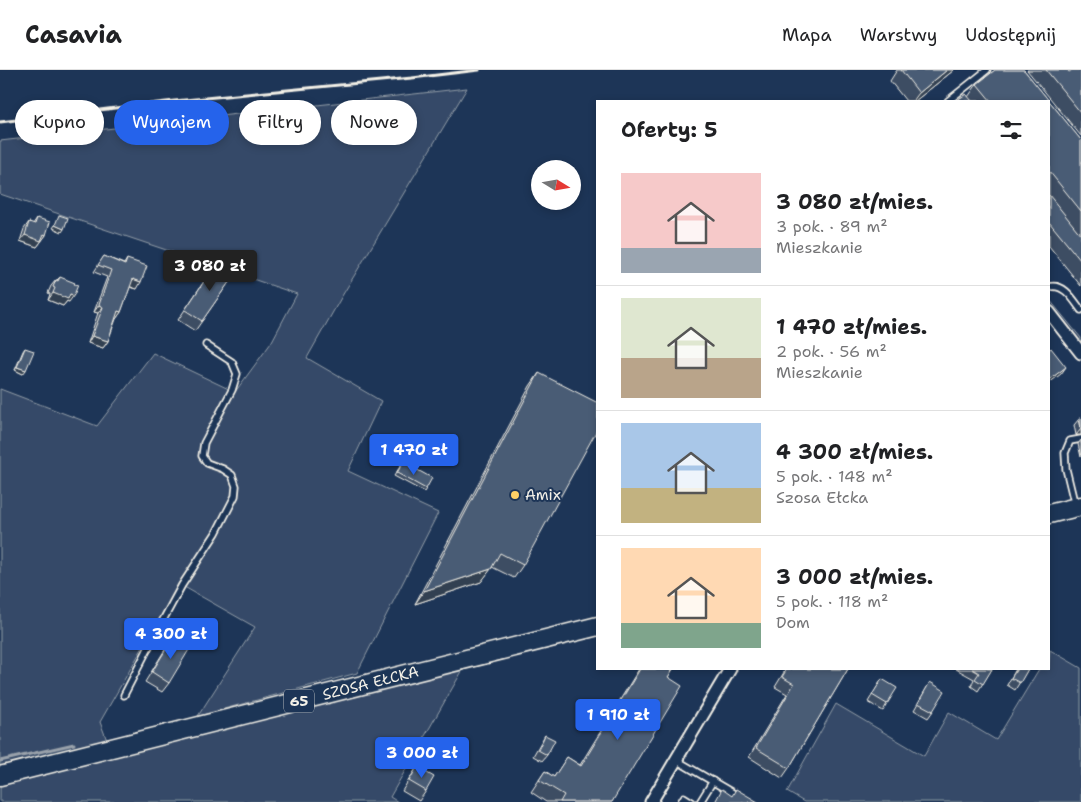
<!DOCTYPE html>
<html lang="pl">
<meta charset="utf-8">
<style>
:root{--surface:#fff;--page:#f6f6f6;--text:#202124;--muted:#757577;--line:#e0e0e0;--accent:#2563eb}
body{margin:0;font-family:"Shantell Sans",sans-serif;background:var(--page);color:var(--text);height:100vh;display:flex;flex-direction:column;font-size:19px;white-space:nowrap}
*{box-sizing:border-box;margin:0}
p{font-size:16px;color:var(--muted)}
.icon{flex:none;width:28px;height:28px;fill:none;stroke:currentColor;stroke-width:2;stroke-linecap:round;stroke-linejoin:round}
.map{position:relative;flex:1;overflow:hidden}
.panel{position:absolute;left:596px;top:30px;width:454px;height:570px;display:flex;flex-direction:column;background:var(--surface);border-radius:0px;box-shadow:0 2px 8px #0003}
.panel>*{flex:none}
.top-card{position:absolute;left:15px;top:30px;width:475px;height:45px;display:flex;gap:10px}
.needle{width:32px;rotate:101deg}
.buttons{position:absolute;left:531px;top:90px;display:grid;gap:10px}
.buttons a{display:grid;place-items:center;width:50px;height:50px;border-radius:50%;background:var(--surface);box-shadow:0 2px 8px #0003;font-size:25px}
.price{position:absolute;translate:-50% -42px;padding:0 11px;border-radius:5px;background:var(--accent);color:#fff;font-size:16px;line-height:32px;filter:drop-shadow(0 1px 2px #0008)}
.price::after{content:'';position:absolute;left:50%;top:30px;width:15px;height:11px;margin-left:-8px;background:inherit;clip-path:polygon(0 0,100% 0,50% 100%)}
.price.selected{background:#222;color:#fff}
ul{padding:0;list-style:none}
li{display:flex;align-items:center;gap:15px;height:125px;padding:0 25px}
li+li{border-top:1px solid var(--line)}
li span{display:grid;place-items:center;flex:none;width:140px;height:100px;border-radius:0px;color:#555}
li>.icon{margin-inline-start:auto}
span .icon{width:60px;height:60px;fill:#fffc;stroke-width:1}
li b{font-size:21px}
h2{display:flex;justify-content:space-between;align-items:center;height:60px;padding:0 25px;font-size:21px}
.tag{padding:0 18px;border-radius:22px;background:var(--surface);box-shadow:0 2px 8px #0003;font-size:18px;line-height:45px}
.tag.selected{background:var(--accent);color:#fff}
header{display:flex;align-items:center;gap:30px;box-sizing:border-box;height:70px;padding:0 25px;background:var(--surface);border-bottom:1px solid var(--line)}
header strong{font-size:24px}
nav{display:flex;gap:28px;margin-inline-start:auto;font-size:18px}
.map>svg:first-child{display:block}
.green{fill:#354a67;stroke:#949ea8}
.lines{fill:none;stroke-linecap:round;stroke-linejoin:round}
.stream{stroke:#9aa2ab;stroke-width:3}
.service-casing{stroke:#f4f1e8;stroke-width:9}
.minor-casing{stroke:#f4f1e8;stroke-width:15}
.primary-casing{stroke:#f4f1e8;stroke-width:21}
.service{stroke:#1d3557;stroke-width:5.5}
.minor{stroke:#1d3557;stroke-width:11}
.primary{stroke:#1d3557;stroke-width:18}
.rail{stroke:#f4f1e8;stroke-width:3}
.wall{fill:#3e4e64;stroke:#f4f1e8}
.shaded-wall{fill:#324051;stroke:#f4f1e8}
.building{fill:#485b74;stroke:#f4f1e8}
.poi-dot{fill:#ffd166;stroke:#1d3557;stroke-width:2}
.labels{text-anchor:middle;stroke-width:4;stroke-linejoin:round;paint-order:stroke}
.shield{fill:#1d3557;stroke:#b4b9bc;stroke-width:1}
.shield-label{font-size:14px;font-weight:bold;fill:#f4f1e8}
.poi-label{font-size:15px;fill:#f4f1e8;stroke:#1d3557;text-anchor:start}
.street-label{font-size:15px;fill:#f4f1e8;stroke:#1d3557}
</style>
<header>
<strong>Casavia</strong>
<nav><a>Mapa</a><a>Warstwy</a><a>Udostępnij</a></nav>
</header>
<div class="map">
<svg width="1081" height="732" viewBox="0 0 1081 732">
<rect width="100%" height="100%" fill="#1d3557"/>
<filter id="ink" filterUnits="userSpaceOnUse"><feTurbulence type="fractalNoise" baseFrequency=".02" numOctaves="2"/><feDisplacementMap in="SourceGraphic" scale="10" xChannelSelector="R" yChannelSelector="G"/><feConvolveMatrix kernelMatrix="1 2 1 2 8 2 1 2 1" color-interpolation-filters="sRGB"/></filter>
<g filter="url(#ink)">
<!-- green -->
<g class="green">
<polygon points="467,18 342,226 307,288 381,331 348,401 438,443 357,603 198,646 255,557 179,514 100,652 108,673 0,698 0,319 97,356 153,283 235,322 271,273 297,224 0,124 0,71"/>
<polygon points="1049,229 1081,268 1081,274 1049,235"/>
<polygon points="1050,580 1081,598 1081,732 804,732 787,722 836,634 924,686 949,642 996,670 1039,599 1049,599"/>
<polygon points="465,596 390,727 398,732 0,732 0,714"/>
</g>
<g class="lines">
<!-- stream -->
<polyline class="stream" points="0,691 74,674"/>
<!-- service casing -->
<g class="service-casing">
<g id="service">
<polyline points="948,31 987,0"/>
<path d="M1049 217C1064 213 1073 229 1081 240"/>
<polyline points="1075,436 1066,399 1065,383 1070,371 1081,369"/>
<polyline points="124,625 156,563 182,515 216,463 235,426 236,416 232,405 223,399 207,393 202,386 204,373 232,320 237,304 232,292 206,275"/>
<polyline points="676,690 748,732"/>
<polyline points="681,732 684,727 692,732"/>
<polyline points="700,732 713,711"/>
</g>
</g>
<!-- minor casing -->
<g class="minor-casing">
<g id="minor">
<polyline points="1049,242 1081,283"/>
<polyline points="651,732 730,599"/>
</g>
</g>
<!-- primary casing -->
<g class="primary-casing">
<g id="primary">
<polyline points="1049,444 1081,436"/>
<path id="s1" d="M0 706 598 556"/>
</g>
</g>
<!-- service -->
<use href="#service" class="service"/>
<!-- minor -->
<use href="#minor" class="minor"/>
<!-- primary -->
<use href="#primary" class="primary"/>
<!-- rail -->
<polyline class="rail" points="0,52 174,31 412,8 479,0"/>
</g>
<!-- wall -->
<g class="wall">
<polygon points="897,0 954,0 915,31 906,31 890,11"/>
<polygon points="995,0 1024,0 1081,70 1081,216 1049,176 1049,31 956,31 966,24 968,27 977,14"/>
<polygon points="1027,0 1067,0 1069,2 1081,0 1081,66"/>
<polygon points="37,148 46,165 37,177 20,171 24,159 29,152 33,154"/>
<polygon points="104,186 124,194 127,189 137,219 130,217 121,242 116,249 108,271 103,278 88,273 98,243 94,242 107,207 94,202"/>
<polygon points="217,192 234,205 195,261 178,250"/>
<polygon points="60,207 69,232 67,231 63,236 48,230 50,224 48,223 51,216 56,210 57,210"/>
<polygon points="25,278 23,304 15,300 23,281"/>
<polygon points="539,303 523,495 514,508 492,497 481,512 415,534 530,316"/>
<polygon points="1081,348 1081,365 1076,365 1074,355 1079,349"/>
<polygon points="1081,370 1081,387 1078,374"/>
<polygon points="403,392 426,419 424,422 394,406"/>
<polygon points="173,568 169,613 162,622 145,612 166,578"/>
<polygon points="639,599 673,599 668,607 612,732 546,732 531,722 545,701 554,707 567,687 580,695"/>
<polygon points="786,599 848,599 789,698 782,708 749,687 787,624 775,617"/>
<polygon points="956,599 992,599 978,621 971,616 974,609"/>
<polygon points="1016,599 1028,599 1015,620 1007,615"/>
<polygon points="882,609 887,634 883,641 868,632"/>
<polygon points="930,612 933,641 928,648 914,640"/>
<polygon points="545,665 547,685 542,691 533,686"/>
<polygon points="417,697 426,721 419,731 402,721"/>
</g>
<!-- shaded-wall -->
<g class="shaded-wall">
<polygon points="947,0 954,0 915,31 913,31 919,23"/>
<polygon points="55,155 64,159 62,162 53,158"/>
<polygon points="44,164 46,165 37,177 20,171 25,165"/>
<polygon points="133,209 141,212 137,219 128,216"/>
<polygon points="53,223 70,224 74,225 69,232 67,231 63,236 48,230"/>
<polygon points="99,235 103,237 98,243 94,242"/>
<polygon points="118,241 121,242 116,249 114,248"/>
<polygon points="92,266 108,271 103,278 88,273"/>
<polygon points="17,297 26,300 23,304 15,300"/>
<polygon points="1066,297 1061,304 1049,313 1049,310"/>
<polygon points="1081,359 1081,365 1076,365"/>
<polygon points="491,499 481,512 415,534 424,521"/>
</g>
<!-- building -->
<g class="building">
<polygon points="901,0 947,0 919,23"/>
<polygon points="995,0 1024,0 1081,70 1081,141 1049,101 1049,31 991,31 977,14"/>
<polygon points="1046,0 1067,0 1069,2 1072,0 1081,0 1081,43"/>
<polygon points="966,24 972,31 956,31"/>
<polygon points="1049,125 1081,165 1081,191 1049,152"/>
<polygon points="59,145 68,148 64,159 55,155"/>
<polygon points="37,148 50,152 46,165 44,164 41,171 25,165 29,152 35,154"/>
<polygon points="104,186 125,195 127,189 147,196 141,212 133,209 121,242 118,241 108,271 92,266 103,237 99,235 111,200 98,195"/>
<polygon points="217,192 234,205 202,251 185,240"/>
<polygon points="60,207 75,213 74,214 78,215 74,225 70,224 68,229 53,223 55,218 53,217 56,210 58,211"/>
<polygon points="25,278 34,281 26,300 17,297"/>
<polygon points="1051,278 1066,297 1049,310 1049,280"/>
<polygon points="539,303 598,333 598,358 523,495 500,483 491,499 424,521"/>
<polygon points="1081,348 1081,359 1079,349"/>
<polygon points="403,392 432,408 426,419 397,403"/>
<polygon points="173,568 190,578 169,613 152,602"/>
<polygon points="640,599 673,599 668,607 682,616 612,732 560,732 564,725 539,710 545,701 554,707 567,687 581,696"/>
<polygon points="787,599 848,599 789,698 756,678 794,614 782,607"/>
<polygon points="972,599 992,599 983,614 975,609 979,603"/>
<polygon points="1017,599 1028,599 1020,613 1011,608"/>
<polygon points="882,609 897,618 887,634 872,625"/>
<polygon points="930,612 945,621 933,641 918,633"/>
<polygon points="545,665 555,670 547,685 538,680"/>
<polygon points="417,697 434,707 426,721 409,711"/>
<polygon points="722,719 732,726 736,719 758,732 715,732"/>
</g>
</g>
<!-- markers -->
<circle class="poi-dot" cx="515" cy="425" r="5"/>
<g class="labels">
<!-- shield labels -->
<rect class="shield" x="284" y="619.5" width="30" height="23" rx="4"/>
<g class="shield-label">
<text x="299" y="636">65</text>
</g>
<!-- poi labels -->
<g class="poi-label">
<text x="525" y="430">Amix</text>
</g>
<!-- street labels -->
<g class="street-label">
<text dy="5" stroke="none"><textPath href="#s1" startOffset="382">SZOSA EŁCKA</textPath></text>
</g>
</g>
</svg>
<div class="buttons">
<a><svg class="needle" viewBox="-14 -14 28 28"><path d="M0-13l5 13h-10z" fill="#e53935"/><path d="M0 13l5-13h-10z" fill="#757577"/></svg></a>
</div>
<b class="price selected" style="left:210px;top:222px">3 080 zł</b>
<b class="price" style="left:414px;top:406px">1 470 zł</b>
<b class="price" style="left:171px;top:590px">4 300 zł</b>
<b class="price" style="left:618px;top:671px">1 910 zł</b>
<b class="price" style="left:422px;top:709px">3 000 zł</b>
<div class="top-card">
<a class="tag">Kupno</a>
<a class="tag selected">Wynajem</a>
<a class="tag">Filtry</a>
<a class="tag">Nowe</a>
</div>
<section class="panel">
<h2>Oferty: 5<svg class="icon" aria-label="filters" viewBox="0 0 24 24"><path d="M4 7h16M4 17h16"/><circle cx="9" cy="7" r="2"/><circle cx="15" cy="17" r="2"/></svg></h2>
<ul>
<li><span style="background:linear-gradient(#f6c9c9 75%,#9aa5b1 0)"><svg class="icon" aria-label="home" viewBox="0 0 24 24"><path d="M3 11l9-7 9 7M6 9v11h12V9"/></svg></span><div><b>3 080 zł/mies.</b><p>3 pok. · 89 m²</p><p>Mieszkanie</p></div></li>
<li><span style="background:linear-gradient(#dfe7d0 60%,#b9a48a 0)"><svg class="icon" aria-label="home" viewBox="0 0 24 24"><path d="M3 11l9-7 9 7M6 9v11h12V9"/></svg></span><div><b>1 470 zł/mies.</b><p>2 pok. · 56 m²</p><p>Mieszkanie</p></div></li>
<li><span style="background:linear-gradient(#a9c7e8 65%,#c2b280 0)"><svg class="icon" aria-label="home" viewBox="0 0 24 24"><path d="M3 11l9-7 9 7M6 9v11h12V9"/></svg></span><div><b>4 300 zł/mies.</b><p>5 pok. · 148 m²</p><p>Szosa Ełcka</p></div></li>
<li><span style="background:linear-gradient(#ffd9b3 75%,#7fa58c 0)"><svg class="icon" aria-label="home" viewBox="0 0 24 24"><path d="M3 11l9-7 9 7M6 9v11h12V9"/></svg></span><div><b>3 000 zł/mies.</b><p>5 pok. · 118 m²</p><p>Dom</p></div></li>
</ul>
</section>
</div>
